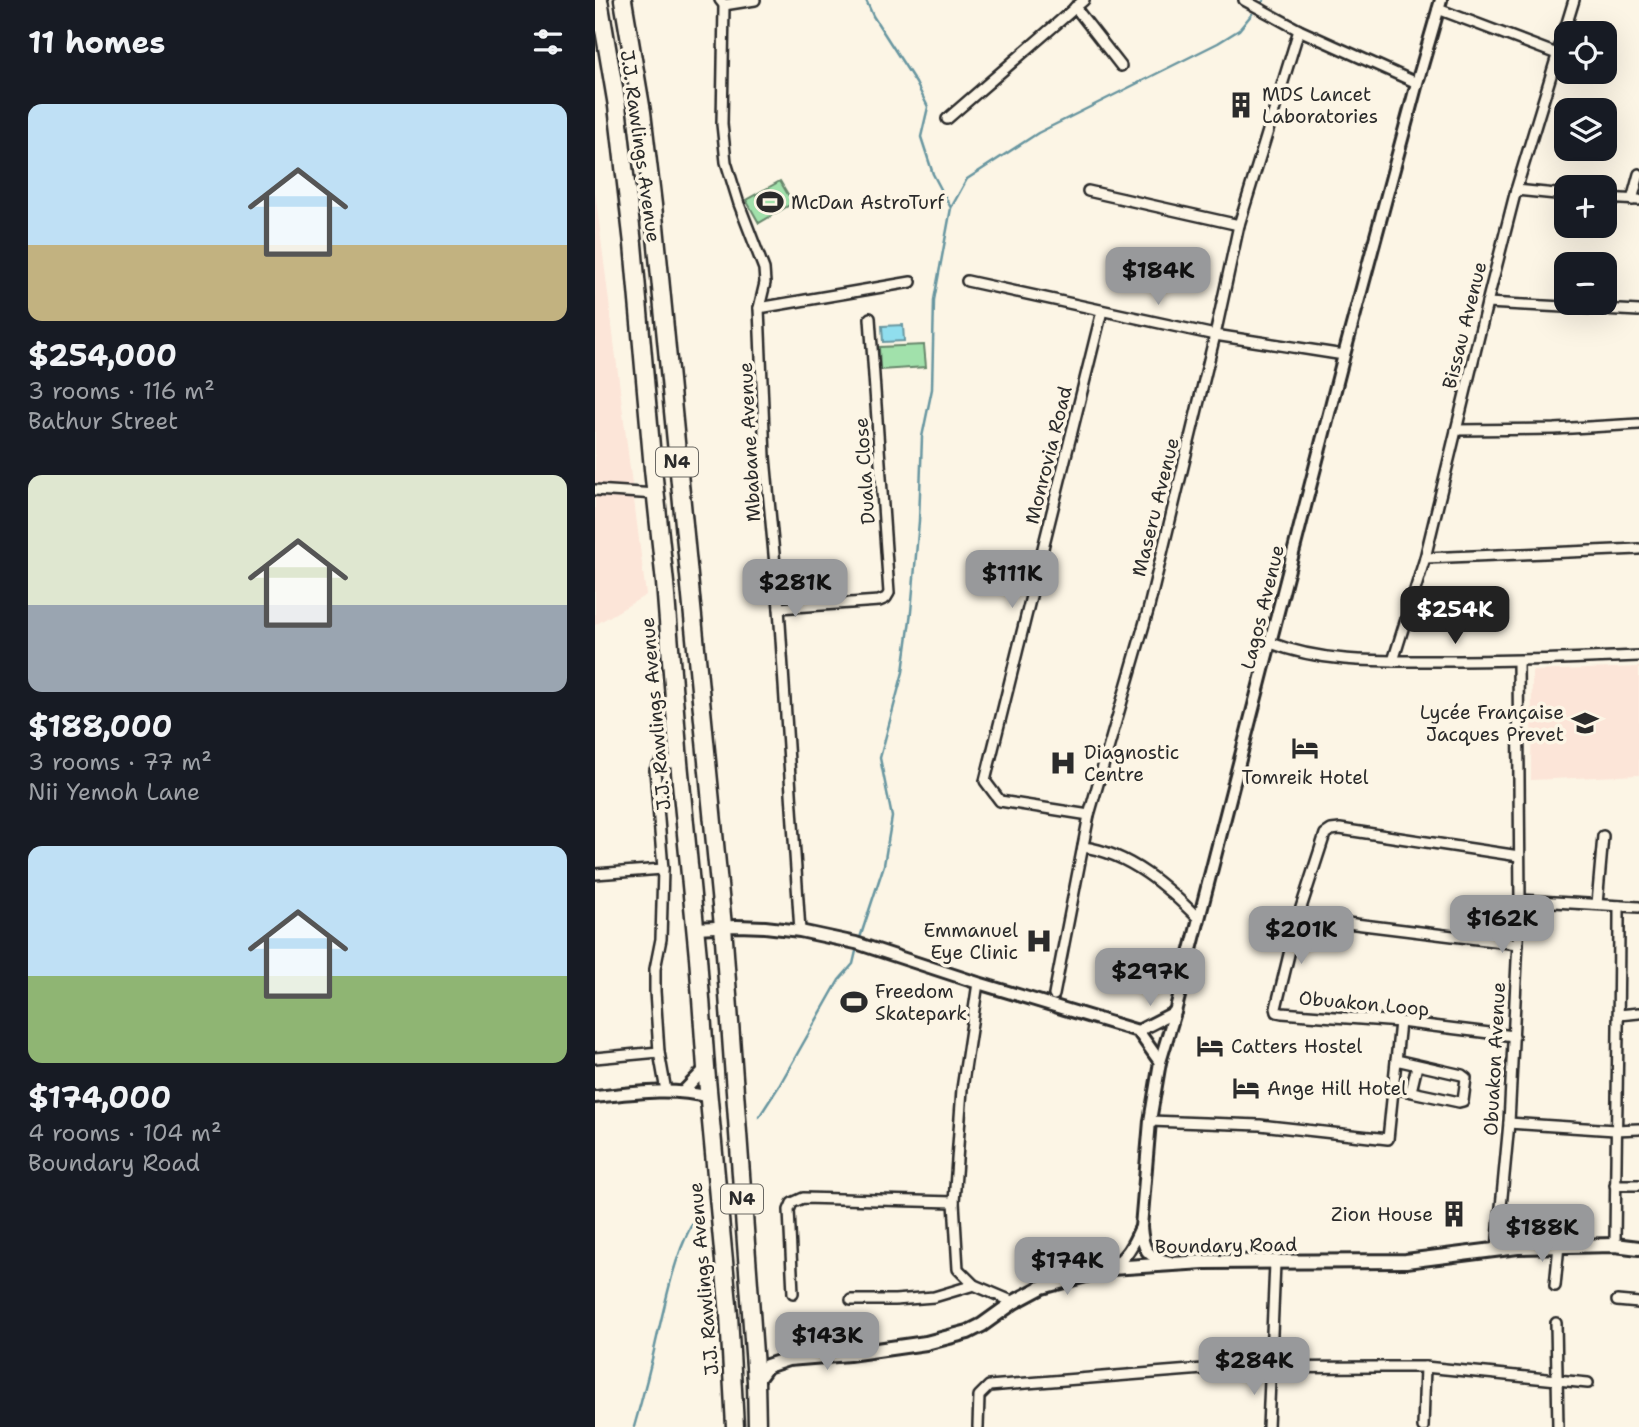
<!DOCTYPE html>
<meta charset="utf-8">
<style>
:root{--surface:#171b24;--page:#20242c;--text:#f1f3f6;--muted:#9ea1a6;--accent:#98999b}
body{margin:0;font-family:"Shantell Sans",sans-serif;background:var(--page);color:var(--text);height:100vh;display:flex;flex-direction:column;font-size:26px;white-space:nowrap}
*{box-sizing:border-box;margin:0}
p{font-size:23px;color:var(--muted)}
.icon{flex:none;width:38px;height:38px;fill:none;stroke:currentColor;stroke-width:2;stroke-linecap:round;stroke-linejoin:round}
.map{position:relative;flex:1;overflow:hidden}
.drawer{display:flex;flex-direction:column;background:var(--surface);width:595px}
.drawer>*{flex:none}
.buttons{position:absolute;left:959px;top:21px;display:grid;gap:14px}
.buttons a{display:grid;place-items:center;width:63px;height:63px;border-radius:14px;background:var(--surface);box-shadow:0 7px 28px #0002;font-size:35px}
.price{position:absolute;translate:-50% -60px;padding:0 16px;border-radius:14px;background:var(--accent);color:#111;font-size:23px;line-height:46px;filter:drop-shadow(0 2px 4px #0008)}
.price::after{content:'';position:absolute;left:50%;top:42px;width:21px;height:16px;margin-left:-10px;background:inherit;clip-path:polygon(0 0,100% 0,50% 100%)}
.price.current{background:#222;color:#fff}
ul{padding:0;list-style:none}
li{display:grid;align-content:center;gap:14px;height:371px;padding:0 28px}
li span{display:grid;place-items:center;height:217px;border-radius:14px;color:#555}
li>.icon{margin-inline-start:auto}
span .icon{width:126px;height:126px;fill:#fffc;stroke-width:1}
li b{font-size:30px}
h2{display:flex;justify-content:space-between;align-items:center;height:84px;padding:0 28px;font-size:30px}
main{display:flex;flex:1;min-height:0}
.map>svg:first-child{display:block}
.built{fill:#fce5d8}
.green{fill:#a1e1ab;stroke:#66866b;stroke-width:2}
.water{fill:#90deee;stroke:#6896a0;stroke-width:2}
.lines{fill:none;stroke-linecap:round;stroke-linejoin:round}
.stream{stroke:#6896a0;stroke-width:2.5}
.minor-casing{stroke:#2b2b2b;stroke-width:14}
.tertiary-casing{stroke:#2b2b2b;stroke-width:16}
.secondary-casing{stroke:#2b2b2b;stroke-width:18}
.trunk-casing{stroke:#2b2b2b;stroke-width:21}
.minor{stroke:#fcf5e5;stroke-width:9}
.tertiary{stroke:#fcf5e5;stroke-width:10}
.secondary{stroke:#fcf5e5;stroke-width:12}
.trunk{stroke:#fcf5e5;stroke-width:16}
.labels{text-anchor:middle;stroke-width:7;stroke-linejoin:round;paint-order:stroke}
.shield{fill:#fcf5e5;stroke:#6a6863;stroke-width:2}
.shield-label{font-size:18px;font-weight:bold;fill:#2b2b2b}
.poi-label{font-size:19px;fill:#2b2b2b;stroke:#fcf5e5;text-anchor:start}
.street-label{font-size:19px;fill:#2b2b2b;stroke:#fcf5e5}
</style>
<main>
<section class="drawer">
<h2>11 homes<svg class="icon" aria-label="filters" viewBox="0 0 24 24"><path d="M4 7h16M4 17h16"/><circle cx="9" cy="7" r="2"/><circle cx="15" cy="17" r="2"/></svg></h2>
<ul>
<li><span style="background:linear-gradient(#bfe0f5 65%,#c2b280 0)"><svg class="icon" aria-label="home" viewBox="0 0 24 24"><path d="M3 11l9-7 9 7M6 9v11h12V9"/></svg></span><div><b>$254,000</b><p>3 rooms · 116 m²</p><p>Bathur Street</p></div></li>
<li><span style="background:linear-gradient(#dfe7d0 60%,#9aa5b1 0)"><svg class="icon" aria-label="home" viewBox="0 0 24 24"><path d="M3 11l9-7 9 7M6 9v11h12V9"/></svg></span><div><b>$188,000</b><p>3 rooms · 77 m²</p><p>Nii Yemoh Lane</p></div></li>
<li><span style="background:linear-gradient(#bfe0f5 60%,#8fb573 0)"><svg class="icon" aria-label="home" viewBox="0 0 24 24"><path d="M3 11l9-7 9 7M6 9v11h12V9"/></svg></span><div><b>$174,000</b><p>4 rooms · 104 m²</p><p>Boundary Road</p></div></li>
</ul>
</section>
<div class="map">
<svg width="1044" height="1427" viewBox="0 0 1044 1427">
<rect width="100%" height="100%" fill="#fcf5e5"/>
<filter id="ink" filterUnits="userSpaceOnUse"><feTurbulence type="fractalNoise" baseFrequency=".0143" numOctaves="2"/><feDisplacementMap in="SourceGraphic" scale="14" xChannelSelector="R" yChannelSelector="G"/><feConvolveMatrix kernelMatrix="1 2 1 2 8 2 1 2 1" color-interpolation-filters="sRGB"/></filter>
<g filter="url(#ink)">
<!-- built -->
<g class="built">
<polygon points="0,191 51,595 0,625"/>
<polygon points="1044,667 1044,775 936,780 937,671"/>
</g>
<!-- green -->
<g class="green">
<polygon points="185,181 198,203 164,223 151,200"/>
<polygon points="329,345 331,367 285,370 284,347"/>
</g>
<!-- water -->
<polygon class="water" points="308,325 309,341 288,342 287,326"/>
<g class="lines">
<!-- stream -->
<g class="stream">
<polyline points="666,4 669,0"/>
<polyline points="356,208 372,179 443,133 623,43 644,30 657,14"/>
<polyline points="264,941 289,865 297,817 285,758 308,672 316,612 324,521 327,437 337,389 339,300 356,208 338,174 326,137 333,107 321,83 278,16 271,0"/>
<polyline points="164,1117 184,1086 244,980 258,964 262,947"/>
<path d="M39 1427C48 1396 56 1365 63 1333 73 1292 81 1248 104 1212"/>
</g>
<!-- minor casing -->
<g class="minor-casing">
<g id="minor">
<polyline points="125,0 129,5 127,124 131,162 144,204 169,269 170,283 164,308 170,457 184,608 205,931"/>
<polyline points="649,0 704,30 822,83"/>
<polyline points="129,5 160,0"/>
<polyline points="480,7 526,66"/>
<polyline points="843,9 962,54"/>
<polyline points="352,119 489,0"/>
<polyline points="921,190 971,195"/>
<polyline points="493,191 644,225"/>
<polyline points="1010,198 1044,200"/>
<polyline points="1037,200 1044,174"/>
<polyline points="372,281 620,335 749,355"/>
<polyline points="892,303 1044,311"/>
<polyline points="164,308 316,282"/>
<polyline points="861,430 960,429 1044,424"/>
<polyline points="0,490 61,494"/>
<polyline points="830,558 1044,549"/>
<polyline points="184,608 284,601 291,598 294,593 275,318"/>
<path d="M676 643C727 663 785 661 840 661 908 661 976 659 1044 656"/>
<polyline points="798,661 830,558 892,303 921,190 979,0"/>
<polyline points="494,815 405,801 390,781 507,311"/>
<path d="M488 847C535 853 572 887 604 919"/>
<polyline points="0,874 68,869"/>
<polyline points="925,900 1044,907"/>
<polyline points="1002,904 1008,836"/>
<polyline points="703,917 923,944"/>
<polyline points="383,983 367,1089 359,1202 363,1269 379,1285 419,1302"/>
<polyline points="459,995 494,815 553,611 620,335 644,225 704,30"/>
<polyline points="1024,1015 1044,1013"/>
<polyline points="919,1036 805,1022 687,1013 682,1012 681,1008 703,917 730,834 736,830 745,829 924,856"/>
<polyline points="0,1058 64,1052"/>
<polyline points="798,1088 864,1102 868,1101 871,1078 867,1075 801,1060"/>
<polyline points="71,1091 64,1052 60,991 60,969 66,939 68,869 60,770 64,764 84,762"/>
<polyline points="816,1091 822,1066"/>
<polyline points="555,1121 665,1125 793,1139 805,1022"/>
<polyline points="914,1123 1020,1130 1044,1129"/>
<polyline points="1020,1185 1044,1185"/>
<path d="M1020 1245C1021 1132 1024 1019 1024 906"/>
<polyline points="902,1249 914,1123 925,900 923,661"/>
<polyline points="960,1286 964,1245"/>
<polyline points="198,1293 194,1210 197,1203 208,1198 359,1202"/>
<polyline points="256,1300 300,1300 339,1297 379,1285"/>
<polyline points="1022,1301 1044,1303"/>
<polyline points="961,1323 963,1427"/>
<polyline points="383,1427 384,1396 394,1386 621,1368 782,1367 830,1367 993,1383"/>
<polyline points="673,1427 680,1263"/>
<polyline points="828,1427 830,1367"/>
</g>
</g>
<!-- tertiary casing -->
<g class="tertiary-casing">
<g id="tertiary">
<polyline points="100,928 142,926 170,927 205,931 261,943 383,983 543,1031 565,1062"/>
<polyline points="543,1031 580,1012"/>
<polyline points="88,1092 111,1068"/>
<path d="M0 1097C38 1093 76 1087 114 1097"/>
<path d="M575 1262C551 1257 548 1250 546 1227L555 1121 565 1062 580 1012 749 355 822 83 846 0"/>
<path d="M516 1268C532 1256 537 1247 545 1229"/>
</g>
</g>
<!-- secondary casing -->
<g class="secondary-casing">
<polyline id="secondary" points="161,1381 172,1366 193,1359 254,1354 331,1343 373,1332 387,1325 419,1302 447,1287 516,1268 609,1262 811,1261 923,1247 1020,1245 1044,1248"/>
</g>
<!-- trunk casing -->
<g class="trunk-casing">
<g id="trunk">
<polyline points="4,0 22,106 38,244 58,469 70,583 84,762 103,957 111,1068 134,1315 140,1427"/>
<polyline points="28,0 47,112 58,205 128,926 161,1381 162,1427"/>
</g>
</g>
<!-- minor -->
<use href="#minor" class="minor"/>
<!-- tertiary -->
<use href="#tertiary" class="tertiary"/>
<!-- secondary -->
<use href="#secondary" class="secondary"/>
<!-- trunk -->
<use href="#trunk" class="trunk"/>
</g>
</g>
<!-- icons -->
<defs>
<g id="building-bare" transform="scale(2.1)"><path d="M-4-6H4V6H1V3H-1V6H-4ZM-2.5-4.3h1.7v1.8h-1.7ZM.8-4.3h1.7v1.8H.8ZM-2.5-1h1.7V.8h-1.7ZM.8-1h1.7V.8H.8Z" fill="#2b2b2b" stroke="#fcf5e5" stroke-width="2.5" paint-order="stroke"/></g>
<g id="stadium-bare" transform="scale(2.1)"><path d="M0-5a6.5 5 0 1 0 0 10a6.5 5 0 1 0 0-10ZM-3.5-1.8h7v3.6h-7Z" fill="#2b2b2b" stroke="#fcf5e5" stroke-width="2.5" paint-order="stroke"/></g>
<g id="school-bare" transform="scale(2.1)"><path d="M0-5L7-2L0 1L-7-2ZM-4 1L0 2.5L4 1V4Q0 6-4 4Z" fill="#2b2b2b" stroke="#fcf5e5" stroke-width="2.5" paint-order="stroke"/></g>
<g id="hotel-bare" transform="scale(2.1)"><path d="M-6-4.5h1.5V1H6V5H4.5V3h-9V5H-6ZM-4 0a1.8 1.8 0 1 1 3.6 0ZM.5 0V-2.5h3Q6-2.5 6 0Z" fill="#2b2b2b" stroke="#fcf5e5" stroke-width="2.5" paint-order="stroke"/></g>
<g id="hospital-bare" transform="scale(2.1)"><path d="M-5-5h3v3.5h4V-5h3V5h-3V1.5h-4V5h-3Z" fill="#2b2b2b" stroke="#fcf5e5" stroke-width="2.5" paint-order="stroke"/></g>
</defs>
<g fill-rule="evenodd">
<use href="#building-bare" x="646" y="105"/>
<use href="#stadium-bare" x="175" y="202"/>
<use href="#school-bare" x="990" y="723"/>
<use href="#hotel-bare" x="710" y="748"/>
<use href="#hospital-bare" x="468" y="763"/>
<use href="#hospital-bare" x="444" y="941"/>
<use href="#stadium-bare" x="259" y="1002"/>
<use href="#hotel-bare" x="615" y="1046"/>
<use href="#hotel-bare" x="651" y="1088"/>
<use href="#building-bare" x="859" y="1214"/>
</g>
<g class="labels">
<!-- shield labels -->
<g class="shield">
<rect x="61" y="447.5" width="42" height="29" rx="5"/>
<rect x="126" y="1184.5" width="42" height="29" rx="5"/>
</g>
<g class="shield-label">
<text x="82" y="468">N4</text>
<text x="147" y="1205">N4</text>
</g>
<!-- poi labels -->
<g class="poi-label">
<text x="667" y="101">MDS Lancet<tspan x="667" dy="22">Laboratories</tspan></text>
<text x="196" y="209">McDan AstroTurf</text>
<text x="969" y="719" text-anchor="end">Lycée Française<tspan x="969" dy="22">Jacques Prevet</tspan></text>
<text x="489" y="759">Diagnostic<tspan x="489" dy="22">Centre</tspan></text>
<text x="710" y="784" text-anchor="middle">Tomreik Hotel</text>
<text x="423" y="937" text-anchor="end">Emmanuel<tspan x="423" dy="22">Eye Clinic</tspan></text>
<text x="280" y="998">Freedom<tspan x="280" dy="22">Skatepark</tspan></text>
<text x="636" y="1053">Catters Hostel</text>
<text x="672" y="1095">Ange Hill Hotel</text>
<text x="838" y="1221" text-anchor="end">Zion House</text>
</g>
<!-- street labels -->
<g class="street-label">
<text transform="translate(46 146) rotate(82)" y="7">J.J. Rawlings Avenue</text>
<text transform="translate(869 325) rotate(-76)" y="7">Bissau Avenue</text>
<text transform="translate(154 442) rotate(-93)" y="7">Mbabane Avenue</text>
<text transform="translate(453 455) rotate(-76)" y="7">Monrovia Road</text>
<text transform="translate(269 471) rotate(-94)" y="7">Duala Close</text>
<text transform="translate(560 507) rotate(-76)" y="7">Maseru Avenue</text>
<text transform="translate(667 607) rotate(-76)" y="7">Lagos Avenue</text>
<text transform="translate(60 714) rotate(-95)" y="7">J.J. Rawlings Avenue</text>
<text transform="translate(769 1003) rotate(5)" y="7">Obuakon Loop</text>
<text transform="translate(899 1059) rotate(-87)" y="7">Obuakon Avenue</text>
<text transform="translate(631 1245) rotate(-1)" y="7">Boundary Road</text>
<text transform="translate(108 1279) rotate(-95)" y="7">J.J. Rawlings Avenue</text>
</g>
</g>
</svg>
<div class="buttons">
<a><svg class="icon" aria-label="locate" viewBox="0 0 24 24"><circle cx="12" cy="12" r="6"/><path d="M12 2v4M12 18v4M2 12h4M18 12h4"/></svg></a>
<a><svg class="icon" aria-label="layers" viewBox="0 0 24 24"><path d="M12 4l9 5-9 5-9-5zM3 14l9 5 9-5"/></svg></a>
<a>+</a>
<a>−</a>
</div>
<b class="price" style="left:563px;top:307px">$184K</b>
<b class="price" style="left:417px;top:610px">$111K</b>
<b class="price" style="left:200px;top:619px">$281K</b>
<b class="price current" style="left:860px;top:646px">$254K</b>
<b class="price" style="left:907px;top:955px">$162K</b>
<b class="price" style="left:706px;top:966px">$201K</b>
<b class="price" style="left:555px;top:1008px">$297K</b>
<b class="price" style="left:947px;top:1264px">$188K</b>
<b class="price" style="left:472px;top:1297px">$174K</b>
<b class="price" style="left:232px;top:1372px">$143K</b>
<b class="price" style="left:659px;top:1397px">$284K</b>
</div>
</main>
